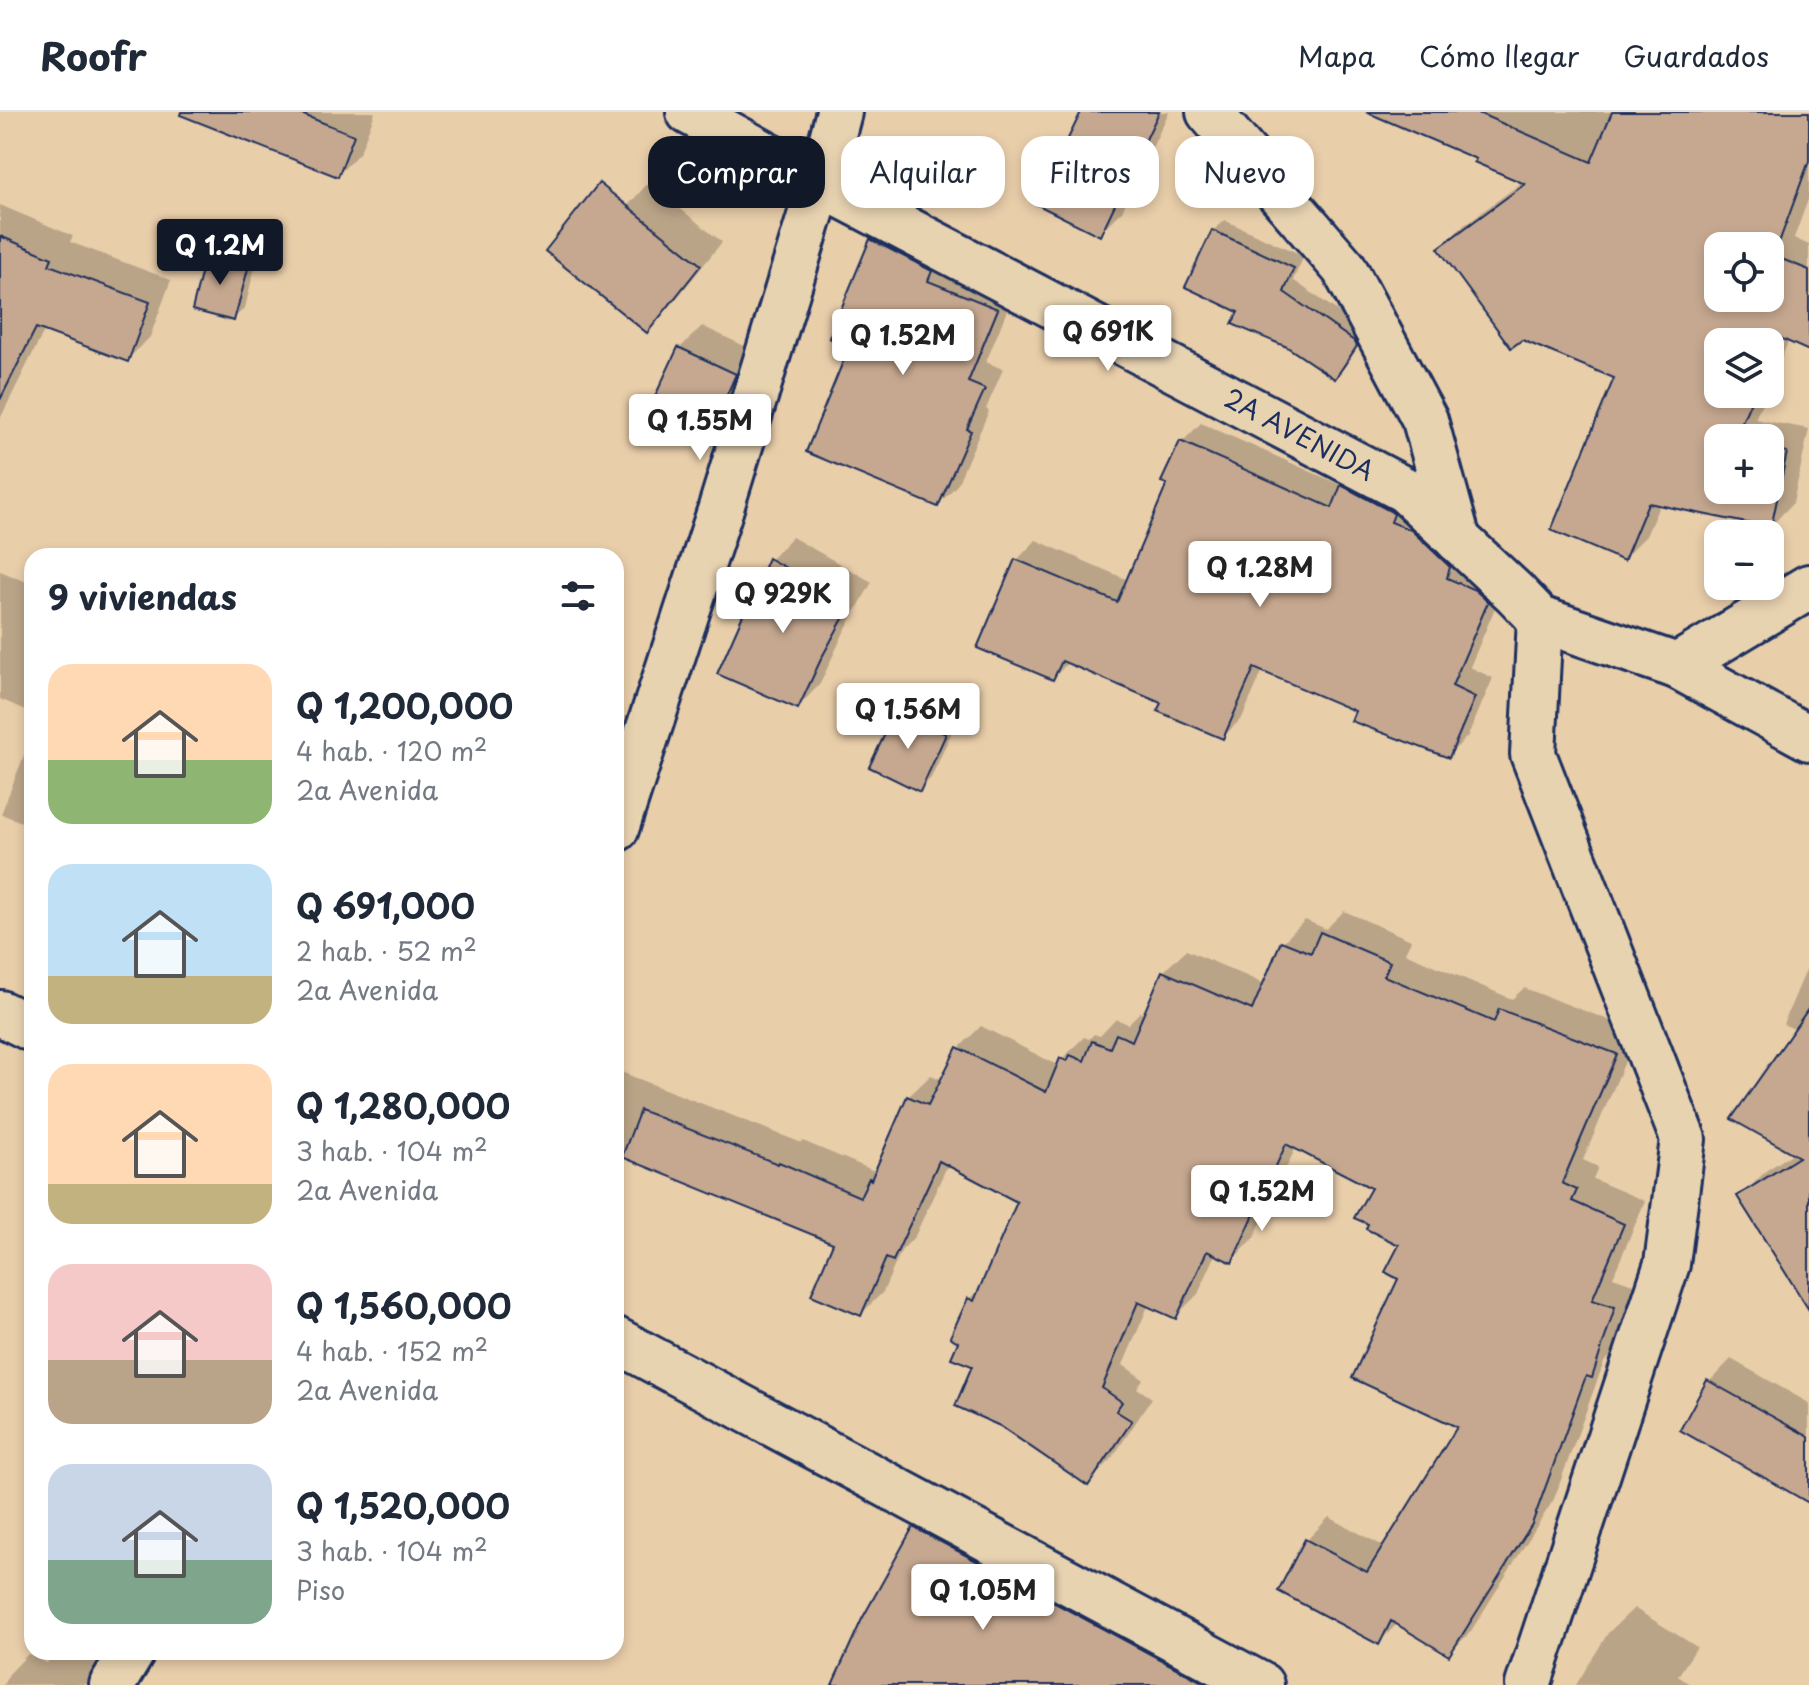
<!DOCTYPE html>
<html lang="es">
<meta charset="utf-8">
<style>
:root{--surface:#fff;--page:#f6f6f7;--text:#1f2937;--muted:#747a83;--line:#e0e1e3;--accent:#111827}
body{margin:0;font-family:"Playpen Sans",sans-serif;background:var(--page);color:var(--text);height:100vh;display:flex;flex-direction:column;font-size:30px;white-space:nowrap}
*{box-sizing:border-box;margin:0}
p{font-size:26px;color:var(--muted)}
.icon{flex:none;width:44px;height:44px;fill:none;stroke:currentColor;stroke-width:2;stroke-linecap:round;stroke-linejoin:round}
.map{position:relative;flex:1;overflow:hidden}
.panel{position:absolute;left:24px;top:436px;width:600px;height:1112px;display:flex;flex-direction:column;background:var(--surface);border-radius:24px;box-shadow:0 4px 12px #0003}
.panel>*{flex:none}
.guide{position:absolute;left:648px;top:24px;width:760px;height:72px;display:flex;gap:16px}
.buttons{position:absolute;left:1704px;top:120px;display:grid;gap:16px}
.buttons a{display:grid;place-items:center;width:80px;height:80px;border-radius:16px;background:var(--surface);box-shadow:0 4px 12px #0003;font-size:40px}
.price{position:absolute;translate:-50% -68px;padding:0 18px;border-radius:8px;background:#fff;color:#222;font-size:26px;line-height:52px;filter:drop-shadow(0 2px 4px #0008)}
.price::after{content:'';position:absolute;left:50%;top:48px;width:24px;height:18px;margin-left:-12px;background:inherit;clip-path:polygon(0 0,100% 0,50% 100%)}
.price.on{background:var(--accent);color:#fff}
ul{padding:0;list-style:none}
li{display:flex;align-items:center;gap:24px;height:200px;padding:0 24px}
li span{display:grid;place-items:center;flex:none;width:224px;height:160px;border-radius:24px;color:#555}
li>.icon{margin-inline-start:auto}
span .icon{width:96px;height:96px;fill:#fffc;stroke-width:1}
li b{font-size:34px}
h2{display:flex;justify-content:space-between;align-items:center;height:96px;padding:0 24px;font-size:34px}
.tag{padding:0 28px;border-radius:24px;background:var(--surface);box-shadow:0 4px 12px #0003;font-size:28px;line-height:72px}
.tag.on{background:var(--accent);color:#fff}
header{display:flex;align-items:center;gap:48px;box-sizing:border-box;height:112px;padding:0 40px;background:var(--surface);border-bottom:2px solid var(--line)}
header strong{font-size:38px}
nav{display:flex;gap:44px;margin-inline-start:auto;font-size:28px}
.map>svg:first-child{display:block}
.shadow{fill:#0003;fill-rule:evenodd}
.building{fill:#c6a890;stroke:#1b2f5e;stroke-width:2;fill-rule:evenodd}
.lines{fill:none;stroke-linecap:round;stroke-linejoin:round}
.street-casing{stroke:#1b2f5e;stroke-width:50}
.street{stroke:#e8d3b1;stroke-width:44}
.labels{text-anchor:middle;stroke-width:7;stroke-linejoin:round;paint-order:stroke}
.street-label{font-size:26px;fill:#1b2f5e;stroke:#e8d3b1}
</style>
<header>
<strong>Roofr</strong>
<nav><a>Mapa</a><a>Cómo llegar</a><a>Guardados</a></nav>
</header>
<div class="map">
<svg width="1809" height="1573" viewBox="0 0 1809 1573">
<rect width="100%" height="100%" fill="#e9ceaa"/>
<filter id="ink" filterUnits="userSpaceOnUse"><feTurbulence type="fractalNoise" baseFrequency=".0125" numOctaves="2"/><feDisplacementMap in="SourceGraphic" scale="16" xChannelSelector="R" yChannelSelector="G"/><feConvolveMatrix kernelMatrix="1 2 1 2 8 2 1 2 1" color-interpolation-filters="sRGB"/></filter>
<g filter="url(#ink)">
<!-- shadow -->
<g class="shadow">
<polygon points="262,0 374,0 375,1 360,40 338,63"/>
<polygon points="1083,0 1169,0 1122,99 1099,121"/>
<path d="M1377 0H1809V85L1794 126 1809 133V237L1789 228 1770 272V230H1718V282H1766L1755 307 1809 317 1793 391 1771 414 1660 392 1646 424 1623 447 1617 265 1440 136 1463 114 1524 69 1478 46ZM1718 134H1770V186H1718ZM1718 326H1770V378H1718Z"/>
<polygon points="648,71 722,130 669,196 646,218 624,98"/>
<polygon points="0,93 73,124 70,130 171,168 150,225 127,248 45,217 0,307"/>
<polygon points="891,108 1016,177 986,250 1003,257 986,297 989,299 957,373 938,393 852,234 831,225 872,128"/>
<polygon points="1224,108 1304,144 1293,168 1365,218 1367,221 1346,254 1335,265 1240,199 1213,119"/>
<polygon points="219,132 258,142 245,196 234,206 208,143"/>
<polygon points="702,214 757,240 731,299 709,321 680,236"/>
<polygon points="1201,311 1343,374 1362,355 1506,470 1470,555 1493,566 1468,624 1448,644 1357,598 1263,558 1242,606 1223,625 1163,590 1069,550 1053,566 1017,448 1036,428 1128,468 1169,371 1182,330"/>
<polygon points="792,425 872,470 844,520 820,572 798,595 770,448"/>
<polygon points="392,433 424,444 381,444"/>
<polygon points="0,459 32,472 32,601 0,587"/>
<polygon points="909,589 956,611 931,666 920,677 898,600"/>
<polygon points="32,623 32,714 1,702"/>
<polygon points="1344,799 1411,828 1405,841 1512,887 1524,876 1638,919 1583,1048 1598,1055 1593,1067 1645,1089 1613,1165 1636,1173 1614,1241 1604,1250 1554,1387 1471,1519 1449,1542 1398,1511 1379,1530 1281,1478 1307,1428 1329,1405 1385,1435 1460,1314 1400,1166 1402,1133 1373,1075 1296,1035 1254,1126 1232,1149 1216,1142 1198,1182 1176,1204 1149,1192 1123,1253 1143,1267 1137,1276 1152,1286 1110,1349 1087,1372 975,1253 961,1229 969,1187 984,1173 1019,1089 948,1052 915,1124 901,1139 883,1180 861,1202 836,1130 616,1041 616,958 802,1031 803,1029 877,1060 908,985 931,963 943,968 959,936 981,914 1059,954 1062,947 1084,925 1089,927 1094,922 1100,924 1116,907 1128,912 1140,900 1145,903 1163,860 1186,838 1265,872 1283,830 1305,808 1326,817"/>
<polygon points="1809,851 1809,1158 1740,1085 1767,1058 1795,1040 1796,918 1783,912"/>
<polygon points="1731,1247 1809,1291 1809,1389 1709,1270"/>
<polygon points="934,1397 1235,1573 835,1573 915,1416"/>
<polygon points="32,1448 32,1470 24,1466"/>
<polygon points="1634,1496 1697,1535 1678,1564 1691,1573 1576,1573 1608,1521"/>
<polygon points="52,1540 105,1540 95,1572 3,1573 9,1562 28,1542 47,1551"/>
</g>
<!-- building -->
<g class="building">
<polygon points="181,0 296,0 354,23 338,65 180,3"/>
<polygon points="1081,0 1159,0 1100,124 1036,92"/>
<path d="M1366 0H1476L1591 50 1612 0H1809V49L1774 144 1809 158V239L1778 225 1770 245V230H1718V282H1754L1735 326H1718V378H1770V336L1787 340 1771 416 1648 391 1624 449 1551 418 1614 266 1522 228 1511 236 1438 136 1525 72 1474 50 1476 47ZM1718 134H1770V186H1718Z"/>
<polygon points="599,71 701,153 647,221 545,139"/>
<polygon points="1212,118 1294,156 1284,180 1354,229 1357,234 1335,267 1287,235 1232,212 1238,200 1185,175"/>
<polygon points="0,124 52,146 49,153 150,190 128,250 36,216 0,288"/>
<polygon points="870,127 932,159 928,169 998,197 968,270 985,277 967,317 971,319 938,395 806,340 849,235 829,226"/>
<polygon points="206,142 249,153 234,209 192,198"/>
<polygon points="678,235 736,262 709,324 650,295"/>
<polygon points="1180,329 1332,396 1341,373 1390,399 1394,402 1391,410 1411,418 1450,455 1447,466 1475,478 1488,490 1452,574 1475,585 1449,646 1351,609 1355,599 1254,556 1223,627 1157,599 1161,591 1062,549 1053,568 977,536 1015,447 1117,490 1167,372 1161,370"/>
<polygon points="768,446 851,492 822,545 798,597 717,562"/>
<polygon points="896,599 946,622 920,680 869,655"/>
<polygon points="1320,820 1390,850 1384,864 1494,910 1499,897 1617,942 1562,1071 1577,1078 1572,1089 1624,1112 1592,1188 1615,1195 1592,1266 1586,1264 1532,1412 1449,1544 1391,1509 1379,1533 1278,1479 1305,1427 1367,1460 1457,1315 1352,1266 1398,1167 1385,1160 1399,1133 1366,1117 1368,1112 1354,1106 1371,1076 1286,1032 1232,1151 1207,1139 1176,1207 1138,1190 1102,1276 1122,1290 1116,1299 1132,1309 1088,1374 1000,1314 955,1294 972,1254 951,1246 958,1230 950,1225 968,1186 974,1189 1017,1090 939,1049 893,1149 886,1146 861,1204 811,1183 833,1131 622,1045 640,998 778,1052 779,1050 860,1085 869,1066 871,1068 907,984 928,993 957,935 1046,980 1060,946 1067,949 1070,943 1084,949 1092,929 1110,936 1116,922 1132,929 1162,859 1252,898 1281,829 1311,841"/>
<polygon points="1809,896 1809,1198 1737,1084 1799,1045 1731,1007"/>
<polygon points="1707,1268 1809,1325 1809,1391 1680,1318"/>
<polygon points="913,1415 1208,1573 832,1573 862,1507"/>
</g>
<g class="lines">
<!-- street casing -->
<g class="street-casing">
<g id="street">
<polyline points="689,0 820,72 1405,378 1515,481 1540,507 1677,554 1809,475"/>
<polyline points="1209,0 1344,156 1425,308 1458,428"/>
<polyline points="1677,554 1809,626"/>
<polyline points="616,717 720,399 820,72 839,0"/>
<polyline points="0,901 32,917"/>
<polyline points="616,1228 1261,1573"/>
<polyline points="112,1573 132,1540"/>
<polyline points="1528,1573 1667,1152 1683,1027 1533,642 1540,507"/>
</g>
</g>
<!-- street -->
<use href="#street" class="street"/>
</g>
</g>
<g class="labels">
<!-- street labels -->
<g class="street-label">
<text transform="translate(1299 323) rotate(28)" y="9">2A AVENIDA</text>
</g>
</g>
</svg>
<div class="buttons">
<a><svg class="icon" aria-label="locate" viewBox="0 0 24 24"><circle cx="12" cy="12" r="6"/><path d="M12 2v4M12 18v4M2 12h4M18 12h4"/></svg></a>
<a><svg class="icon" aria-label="layers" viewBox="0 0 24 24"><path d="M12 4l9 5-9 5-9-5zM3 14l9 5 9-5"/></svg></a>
<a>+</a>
<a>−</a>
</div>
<b class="price on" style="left:220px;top:175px">Q 1.2M</b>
<b class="price" style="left:1108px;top:261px">Q 691K</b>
<b class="price" style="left:903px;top:265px">Q 1.52M</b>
<b class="price" style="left:700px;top:350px">Q 1.55M</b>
<b class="price" style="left:1260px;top:497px">Q 1.28M</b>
<b class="price" style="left:783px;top:523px">Q 929K</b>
<b class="price" style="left:908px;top:639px">Q 1.56M</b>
<b class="price" style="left:1262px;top:1121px">Q 1.52M</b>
<b class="price" style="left:983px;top:1520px">Q 1.05M</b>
<div class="guide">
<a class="tag on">Comprar</a>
<a class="tag">Alquilar</a>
<a class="tag">Filtros</a>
<a class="tag">Nuevo</a>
</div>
<section class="panel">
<h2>9 viviendas<svg class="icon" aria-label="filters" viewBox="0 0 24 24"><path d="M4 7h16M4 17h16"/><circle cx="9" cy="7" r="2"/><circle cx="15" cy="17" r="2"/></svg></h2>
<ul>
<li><span style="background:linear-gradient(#ffd9b3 60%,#8fb573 0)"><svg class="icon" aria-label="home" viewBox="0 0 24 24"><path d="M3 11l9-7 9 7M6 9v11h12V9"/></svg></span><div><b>Q 1,200,000</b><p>4 hab. · 120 m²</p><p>2a Avenida</p></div></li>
<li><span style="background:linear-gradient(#bfe0f5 70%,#c2b280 0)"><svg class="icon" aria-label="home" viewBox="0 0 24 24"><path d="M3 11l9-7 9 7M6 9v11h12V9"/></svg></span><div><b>Q 691,000</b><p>2 hab. · 52 m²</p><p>2a Avenida</p></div></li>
<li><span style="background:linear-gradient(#ffd9b3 75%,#c2b280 0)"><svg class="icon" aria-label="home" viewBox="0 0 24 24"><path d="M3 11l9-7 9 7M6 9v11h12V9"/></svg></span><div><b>Q 1,280,000</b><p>3 hab. · 104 m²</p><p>2a Avenida</p></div></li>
<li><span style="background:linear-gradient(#f6c9c9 60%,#b9a48a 0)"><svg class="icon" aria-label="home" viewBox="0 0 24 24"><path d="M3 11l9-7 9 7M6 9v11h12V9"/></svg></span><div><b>Q 1,560,000</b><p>4 hab. · 152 m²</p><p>2a Avenida</p></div></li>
<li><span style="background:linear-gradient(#c9d6e8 60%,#7fa58c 0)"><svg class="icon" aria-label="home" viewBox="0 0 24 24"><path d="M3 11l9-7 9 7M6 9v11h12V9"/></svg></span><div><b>Q 1,520,000</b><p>3 hab. · 104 m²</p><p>Piso</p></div></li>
</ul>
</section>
</div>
